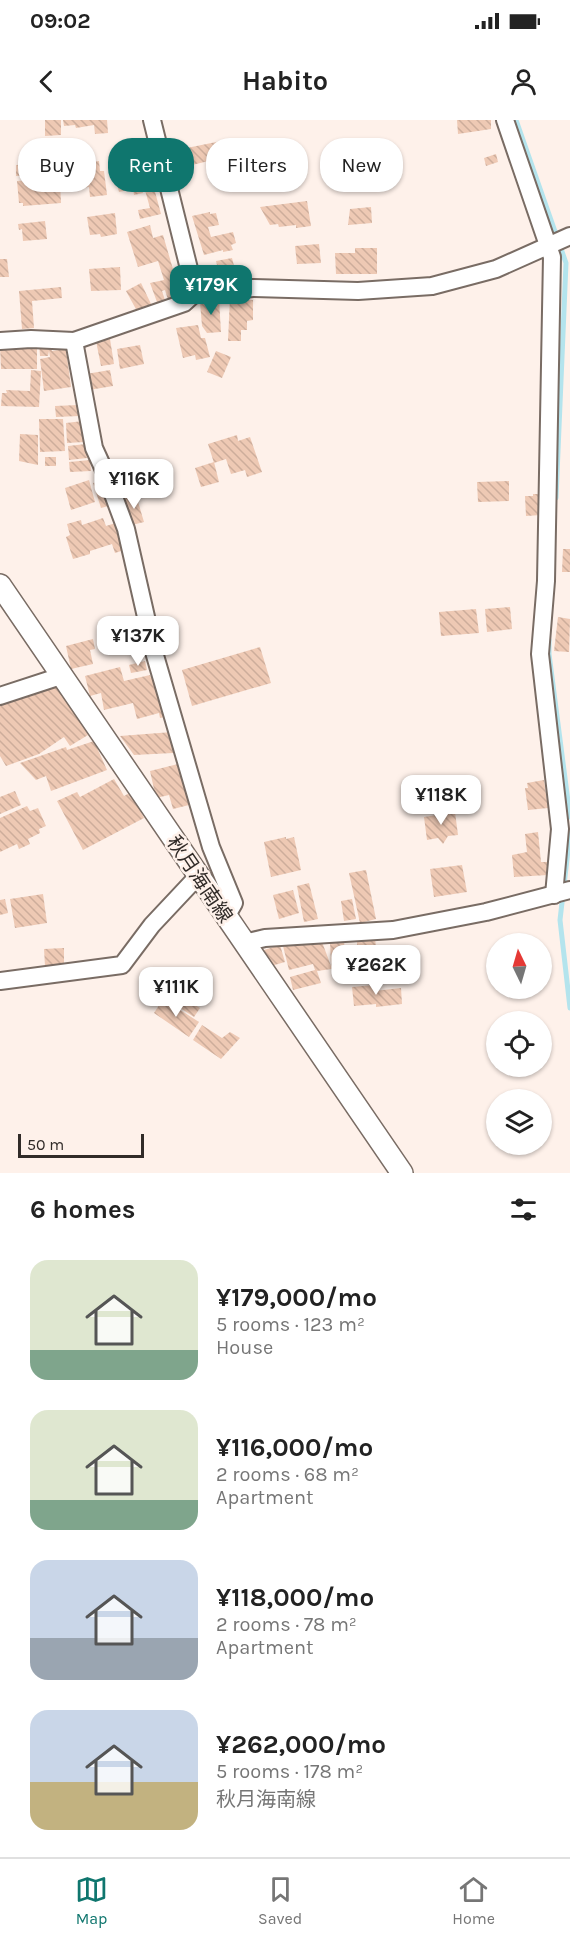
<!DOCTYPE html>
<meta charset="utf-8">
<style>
:root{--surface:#fff;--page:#f6f6f6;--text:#222;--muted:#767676;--line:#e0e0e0;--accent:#0f766e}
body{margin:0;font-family:Karla,"Noto Sans JP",sans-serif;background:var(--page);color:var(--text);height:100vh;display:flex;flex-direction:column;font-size:22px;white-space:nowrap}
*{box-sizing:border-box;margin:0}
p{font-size:20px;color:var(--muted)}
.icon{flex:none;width:33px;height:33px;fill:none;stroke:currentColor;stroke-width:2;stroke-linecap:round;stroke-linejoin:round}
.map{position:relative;height:1053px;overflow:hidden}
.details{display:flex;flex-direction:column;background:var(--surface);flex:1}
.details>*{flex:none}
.banner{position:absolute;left:18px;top:18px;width:534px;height:54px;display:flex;gap:12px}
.needle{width:39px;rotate:355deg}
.tools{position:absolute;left:486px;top:813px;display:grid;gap:12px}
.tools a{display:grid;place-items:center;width:66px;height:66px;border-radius:50%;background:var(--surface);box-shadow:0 2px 4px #0004;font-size:30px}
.scale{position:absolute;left:18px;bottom:15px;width:126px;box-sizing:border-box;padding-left:6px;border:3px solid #312b28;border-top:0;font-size:16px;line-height:21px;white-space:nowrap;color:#312b28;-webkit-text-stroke:4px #fef1ea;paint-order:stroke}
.price{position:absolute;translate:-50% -51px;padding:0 14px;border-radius:12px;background:#fff;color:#222;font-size:20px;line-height:39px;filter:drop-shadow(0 2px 3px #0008)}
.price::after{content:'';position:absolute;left:50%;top:36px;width:18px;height:14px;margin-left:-9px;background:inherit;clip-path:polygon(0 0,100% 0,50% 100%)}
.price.current{background:var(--accent);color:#fff}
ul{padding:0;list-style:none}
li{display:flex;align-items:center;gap:18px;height:150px;padding:0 30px}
li span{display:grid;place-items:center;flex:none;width:168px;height:120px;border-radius:18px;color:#555}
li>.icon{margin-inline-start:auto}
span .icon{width:72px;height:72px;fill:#fffc;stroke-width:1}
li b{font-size:26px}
h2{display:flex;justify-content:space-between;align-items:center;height:72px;padding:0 30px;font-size:26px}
.pill{padding:0 21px;border-radius:24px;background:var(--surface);box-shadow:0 2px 4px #0004;font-size:21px;line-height:54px}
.pill.current{background:var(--accent);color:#fff}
.status{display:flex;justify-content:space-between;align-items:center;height:42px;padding:0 30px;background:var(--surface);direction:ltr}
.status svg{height:16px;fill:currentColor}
header{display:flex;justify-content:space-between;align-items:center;height:78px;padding:0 30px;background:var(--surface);font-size:27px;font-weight:700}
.dock{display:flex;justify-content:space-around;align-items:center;height:84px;border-top:2px solid var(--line);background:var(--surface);font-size:16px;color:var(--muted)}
.dock a{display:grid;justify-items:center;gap:3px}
.dock .current{color:var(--accent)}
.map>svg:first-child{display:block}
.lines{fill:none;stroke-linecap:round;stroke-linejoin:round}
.stream{stroke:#b4e4ed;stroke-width:5}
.building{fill:url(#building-back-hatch)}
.minor-casing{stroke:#796c64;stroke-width:20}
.major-casing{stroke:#796c64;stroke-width:24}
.minor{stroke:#fff;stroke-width:16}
.major{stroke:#fff;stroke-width:21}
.labels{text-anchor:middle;stroke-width:5;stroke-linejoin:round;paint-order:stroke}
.street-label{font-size:20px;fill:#312b28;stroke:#fef1ea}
</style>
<div class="status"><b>09:02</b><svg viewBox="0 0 49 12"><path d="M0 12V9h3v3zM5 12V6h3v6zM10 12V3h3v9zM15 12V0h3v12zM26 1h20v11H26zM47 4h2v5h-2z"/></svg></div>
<header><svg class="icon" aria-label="back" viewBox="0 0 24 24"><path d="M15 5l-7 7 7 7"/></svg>Habito<svg class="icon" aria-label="person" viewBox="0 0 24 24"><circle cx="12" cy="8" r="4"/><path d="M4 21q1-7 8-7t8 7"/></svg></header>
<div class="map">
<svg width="570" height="1053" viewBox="0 0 570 1053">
<defs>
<pattern id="building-back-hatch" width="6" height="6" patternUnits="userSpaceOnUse" patternTransform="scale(1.5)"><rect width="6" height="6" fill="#eec9b4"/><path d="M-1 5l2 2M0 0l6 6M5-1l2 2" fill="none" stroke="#cdad9b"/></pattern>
</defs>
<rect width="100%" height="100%" fill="#fef1ea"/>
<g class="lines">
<!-- stream -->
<g class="stream">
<polyline points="516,0 566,143 556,378"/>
<polyline points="549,520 549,534 570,697"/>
<polyline points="570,713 560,800 570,888"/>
</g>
</g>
<!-- building -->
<g class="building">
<polygon points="45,0 61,0 61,15 45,16"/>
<polygon points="63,0 107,0 108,13 95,14 94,5 76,8 75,5 64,6"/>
<polygon points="457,0 491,0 491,9 458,14"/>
<polygon points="231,19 234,35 175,49 172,31"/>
<polygon points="496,34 498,42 486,46 484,38"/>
<polygon points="90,38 91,42 99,41 100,51 104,51 107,75 90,77 89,67 74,69 71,45 81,43 81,40"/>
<polygon points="41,44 42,55 16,56 16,45"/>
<polygon points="116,45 117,48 129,46 132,57 142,55 145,66 141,67 143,73 134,75 133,69 119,72 112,46"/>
<polygon points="29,60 30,64 60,62 61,83 23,86 23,83 19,83 17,61"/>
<polygon points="154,68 161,94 140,99 138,90 150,88 145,70"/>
<polygon points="307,81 311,106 296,108 296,105 279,107 278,104 270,105 260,87"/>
<polygon points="371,87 372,103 348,105 350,89"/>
<polygon points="210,92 210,94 216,93 219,105 208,107 211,117 233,112 236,123 231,125 233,130 223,132 223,130 204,135 192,96"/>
<polygon points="115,93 117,114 101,117 100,114 90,115 87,97"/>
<polygon points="45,101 47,119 23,121 22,109 19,110 18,104"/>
<polygon points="150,105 153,118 163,115 182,180 169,183 165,170 162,171 165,180 157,182 150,163 164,160 158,141 138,147 127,112"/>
<polygon points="319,124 321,143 297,144 295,126"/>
<polygon points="355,128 377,128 377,154 336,154 335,133 355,133"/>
<polygon points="232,138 237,157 221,161 216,141"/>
<polygon points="0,139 7,139 9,157 0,157"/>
<polygon points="120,147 121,170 91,171 89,149"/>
<polygon points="141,163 152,186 137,191 126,171"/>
<polygon points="61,167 62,178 32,181 34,208 22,209 19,171"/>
<polygon points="249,176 248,180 253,180 253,200 247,201 247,210 241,210 241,221 228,221 230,177"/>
<polygon points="219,180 221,212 207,213 202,206 200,182"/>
<polygon points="198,205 201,218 205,218 210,237 196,240 195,235 183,238 176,208"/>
<polygon points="110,219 114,244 101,246 96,221"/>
<polygon points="50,222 52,231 66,229 71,267 44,271 40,239 50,237 49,231 48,236 40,236 39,224"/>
<polygon points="37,224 37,249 1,249 0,225"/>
<polygon points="140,225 144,244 120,249 117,229"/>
<polygon points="216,231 231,237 222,258 207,252"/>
<polygon points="31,250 41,251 39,287 1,286 2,273 7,273 6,270 30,271"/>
<polygon points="110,250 113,266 89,270 86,254"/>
<polygon points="78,285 79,296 56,297 55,286"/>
<polygon points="39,299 63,299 65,331 40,332"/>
<polygon points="83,301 84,322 67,323 66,303"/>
<polygon points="20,314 38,315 38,345 19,341"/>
<polygon points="237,315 238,321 250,317 262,352 247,357 245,350 231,354 226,339 214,343 208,324"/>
<polygon points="86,324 87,338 69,340 68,326"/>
<rect x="45" y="337" width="11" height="9"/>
<polygon points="90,340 91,351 70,352 69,342"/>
<polygon points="214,342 219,362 201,367 195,348"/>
<polygon points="89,360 95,382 71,390 65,368"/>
<polygon points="104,360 112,385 101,388 93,363"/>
<polygon points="509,361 509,381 478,382 477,362"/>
<polygon points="533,374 540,374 541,395 526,396 525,376 533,376"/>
<polygon points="136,375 144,402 132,405 124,378"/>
<polygon points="103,398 106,406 119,402 127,429 115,433 112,424 90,431 90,434 73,439 66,417 70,415 67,404 81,400 82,405"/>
<polygon points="563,429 570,429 570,452 562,452"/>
<polygon points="510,487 512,509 487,512 485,489"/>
<polygon points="476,489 479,513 441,516 439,492"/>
<polygon points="558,497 570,499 569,532 554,531"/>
<polygon points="93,519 95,529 90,530 93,544 71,549 66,526"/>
<polygon points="260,527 271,563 192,586 182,550"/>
<polygon points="145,541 147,550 131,553 129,545"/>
<polygon points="120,547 124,561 150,555 151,558 160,556 170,596 160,598 159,593 137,599 133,583 104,590 101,573 90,576 85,556"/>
<polygon points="55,560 88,615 70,626 64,617 39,634 6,646 0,636 0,578"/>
<polygon points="172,612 173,633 134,635 120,616"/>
<polygon points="94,621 107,650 51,671 46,656 36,660 20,643 66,627 67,630"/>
<polygon points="186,642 197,683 173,689 169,675 156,678 150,651"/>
<polygon points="114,659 124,676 131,672 144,698 83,730 57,681 77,672 80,677"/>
<polygon points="544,660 548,688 528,690 525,668 528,668 527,663"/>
<polygon points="15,671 21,685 0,694 0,677"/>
<polygon points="27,686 30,691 38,688 46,706 39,709 40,713 28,719 30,724 19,729 17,724 0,732 0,698"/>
<polygon points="455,692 458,715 448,716 443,724 438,718 427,720 424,697"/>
<polygon points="538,712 541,742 547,742 548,755 514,757 512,735 527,732 525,714"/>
<polygon points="286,717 286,719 294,717 301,750 271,757 264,722"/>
<polygon points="462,745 467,772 434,777 430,749"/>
<polygon points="366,750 376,799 360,803 349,753"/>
<polygon points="309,763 318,799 304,802 297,766"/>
<polygon points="293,770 299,793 279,799 273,775"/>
<polygon points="43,774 47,803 15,808 10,779"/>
<polygon points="5,779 8,793 0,795 0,780"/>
<polygon points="352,779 356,799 344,801 341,781"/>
<polygon points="375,819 376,826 385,825 388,853 373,855 372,852 350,854 348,829 357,828 357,821"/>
<polygon points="310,821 310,824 322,822 331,846 330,821 344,821 346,847 317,851 321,863 293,870 290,857 315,850 313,844 289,850 283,826"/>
<polygon points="280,825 285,842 271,846 264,830"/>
<polygon points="405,825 408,853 398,855 394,826"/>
<polygon points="64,828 64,845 45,846 44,829"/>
<polygon points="374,865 374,871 401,868 402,884 376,887 376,884 354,886 352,867"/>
<polygon points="176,874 200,888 194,897 171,882"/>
<polygon points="163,879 199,902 189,917 154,893"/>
<polygon points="202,905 222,918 230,912 240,918 221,939 193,920"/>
</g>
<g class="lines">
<!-- minor casing -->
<g class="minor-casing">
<g id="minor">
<polyline points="152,0 195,173"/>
<polyline points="505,0 552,137 546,461 540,534 560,709 554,775"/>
<polyline points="0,221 31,219 74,221 184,183 195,173 253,168 358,171 432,166 496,149 570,116"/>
<polyline points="74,221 94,328 104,350 126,409 154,532 211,727 234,783 226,797"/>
<polyline points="0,576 61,556"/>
<polyline points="244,823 265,818 393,810 486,792 570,770"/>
<polyline points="0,861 122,845 152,805 198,756"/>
</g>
</g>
<!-- major casing -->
<g class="major-casing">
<polyline id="major" points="0,465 402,1053"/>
</g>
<!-- minor -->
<use href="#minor" class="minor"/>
<!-- major -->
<use href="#major" class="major"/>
</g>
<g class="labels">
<!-- street labels -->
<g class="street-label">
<text transform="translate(200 759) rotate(56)" y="7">秋月海南線</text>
</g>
</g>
</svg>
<div class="tools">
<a><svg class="needle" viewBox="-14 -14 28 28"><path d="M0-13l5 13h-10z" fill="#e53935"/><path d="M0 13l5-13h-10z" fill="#767676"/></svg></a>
<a><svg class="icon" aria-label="locate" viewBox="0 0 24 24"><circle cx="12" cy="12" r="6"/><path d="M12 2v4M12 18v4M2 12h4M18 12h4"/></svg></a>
<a><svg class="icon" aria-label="layers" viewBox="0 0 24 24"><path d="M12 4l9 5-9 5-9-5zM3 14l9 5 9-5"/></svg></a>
</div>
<div class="scale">50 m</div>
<b class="price current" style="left:211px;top:196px">¥179K</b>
<b class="price" style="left:134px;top:390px">¥116K</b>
<b class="price" style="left:138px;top:547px">¥137K</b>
<b class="price" style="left:441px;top:706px">¥118K</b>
<b class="price" style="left:376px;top:876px">¥262K</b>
<b class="price" style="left:176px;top:898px">¥111K</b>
<div class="banner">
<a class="pill">Buy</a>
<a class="pill current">Rent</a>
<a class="pill">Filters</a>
<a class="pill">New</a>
</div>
</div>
<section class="details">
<h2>6 homes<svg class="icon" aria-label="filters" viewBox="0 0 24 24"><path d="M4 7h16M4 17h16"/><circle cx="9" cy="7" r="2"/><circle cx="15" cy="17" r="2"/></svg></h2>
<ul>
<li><span style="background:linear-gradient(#dfe7d0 75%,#7fa58c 0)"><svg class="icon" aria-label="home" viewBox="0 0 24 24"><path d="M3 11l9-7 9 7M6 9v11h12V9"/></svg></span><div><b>¥179,000/mo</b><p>5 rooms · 123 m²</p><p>House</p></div></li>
<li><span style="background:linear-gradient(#dfe7d0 75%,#7fa58c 0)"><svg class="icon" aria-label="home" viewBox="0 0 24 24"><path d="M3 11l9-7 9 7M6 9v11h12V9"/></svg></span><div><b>¥116,000/mo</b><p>2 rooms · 68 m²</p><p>Apartment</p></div></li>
<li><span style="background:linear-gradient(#c9d6e8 65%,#9aa5b1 0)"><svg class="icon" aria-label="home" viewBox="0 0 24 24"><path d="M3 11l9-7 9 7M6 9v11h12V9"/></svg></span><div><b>¥118,000/mo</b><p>2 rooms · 78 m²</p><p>Apartment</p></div></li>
<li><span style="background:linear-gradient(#c9d6e8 60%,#c2b280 0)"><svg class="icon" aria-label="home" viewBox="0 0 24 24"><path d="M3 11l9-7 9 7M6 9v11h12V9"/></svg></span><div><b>¥262,000/mo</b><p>5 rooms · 178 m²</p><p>秋月海南線</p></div></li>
</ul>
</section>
<nav class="dock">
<a class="current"><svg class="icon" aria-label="map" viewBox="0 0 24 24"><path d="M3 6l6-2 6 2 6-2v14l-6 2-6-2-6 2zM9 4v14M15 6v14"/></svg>Map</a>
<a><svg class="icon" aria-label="saved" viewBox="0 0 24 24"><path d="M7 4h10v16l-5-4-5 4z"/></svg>Saved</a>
<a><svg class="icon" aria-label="home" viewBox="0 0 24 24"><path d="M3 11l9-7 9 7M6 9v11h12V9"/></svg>Home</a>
</nav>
